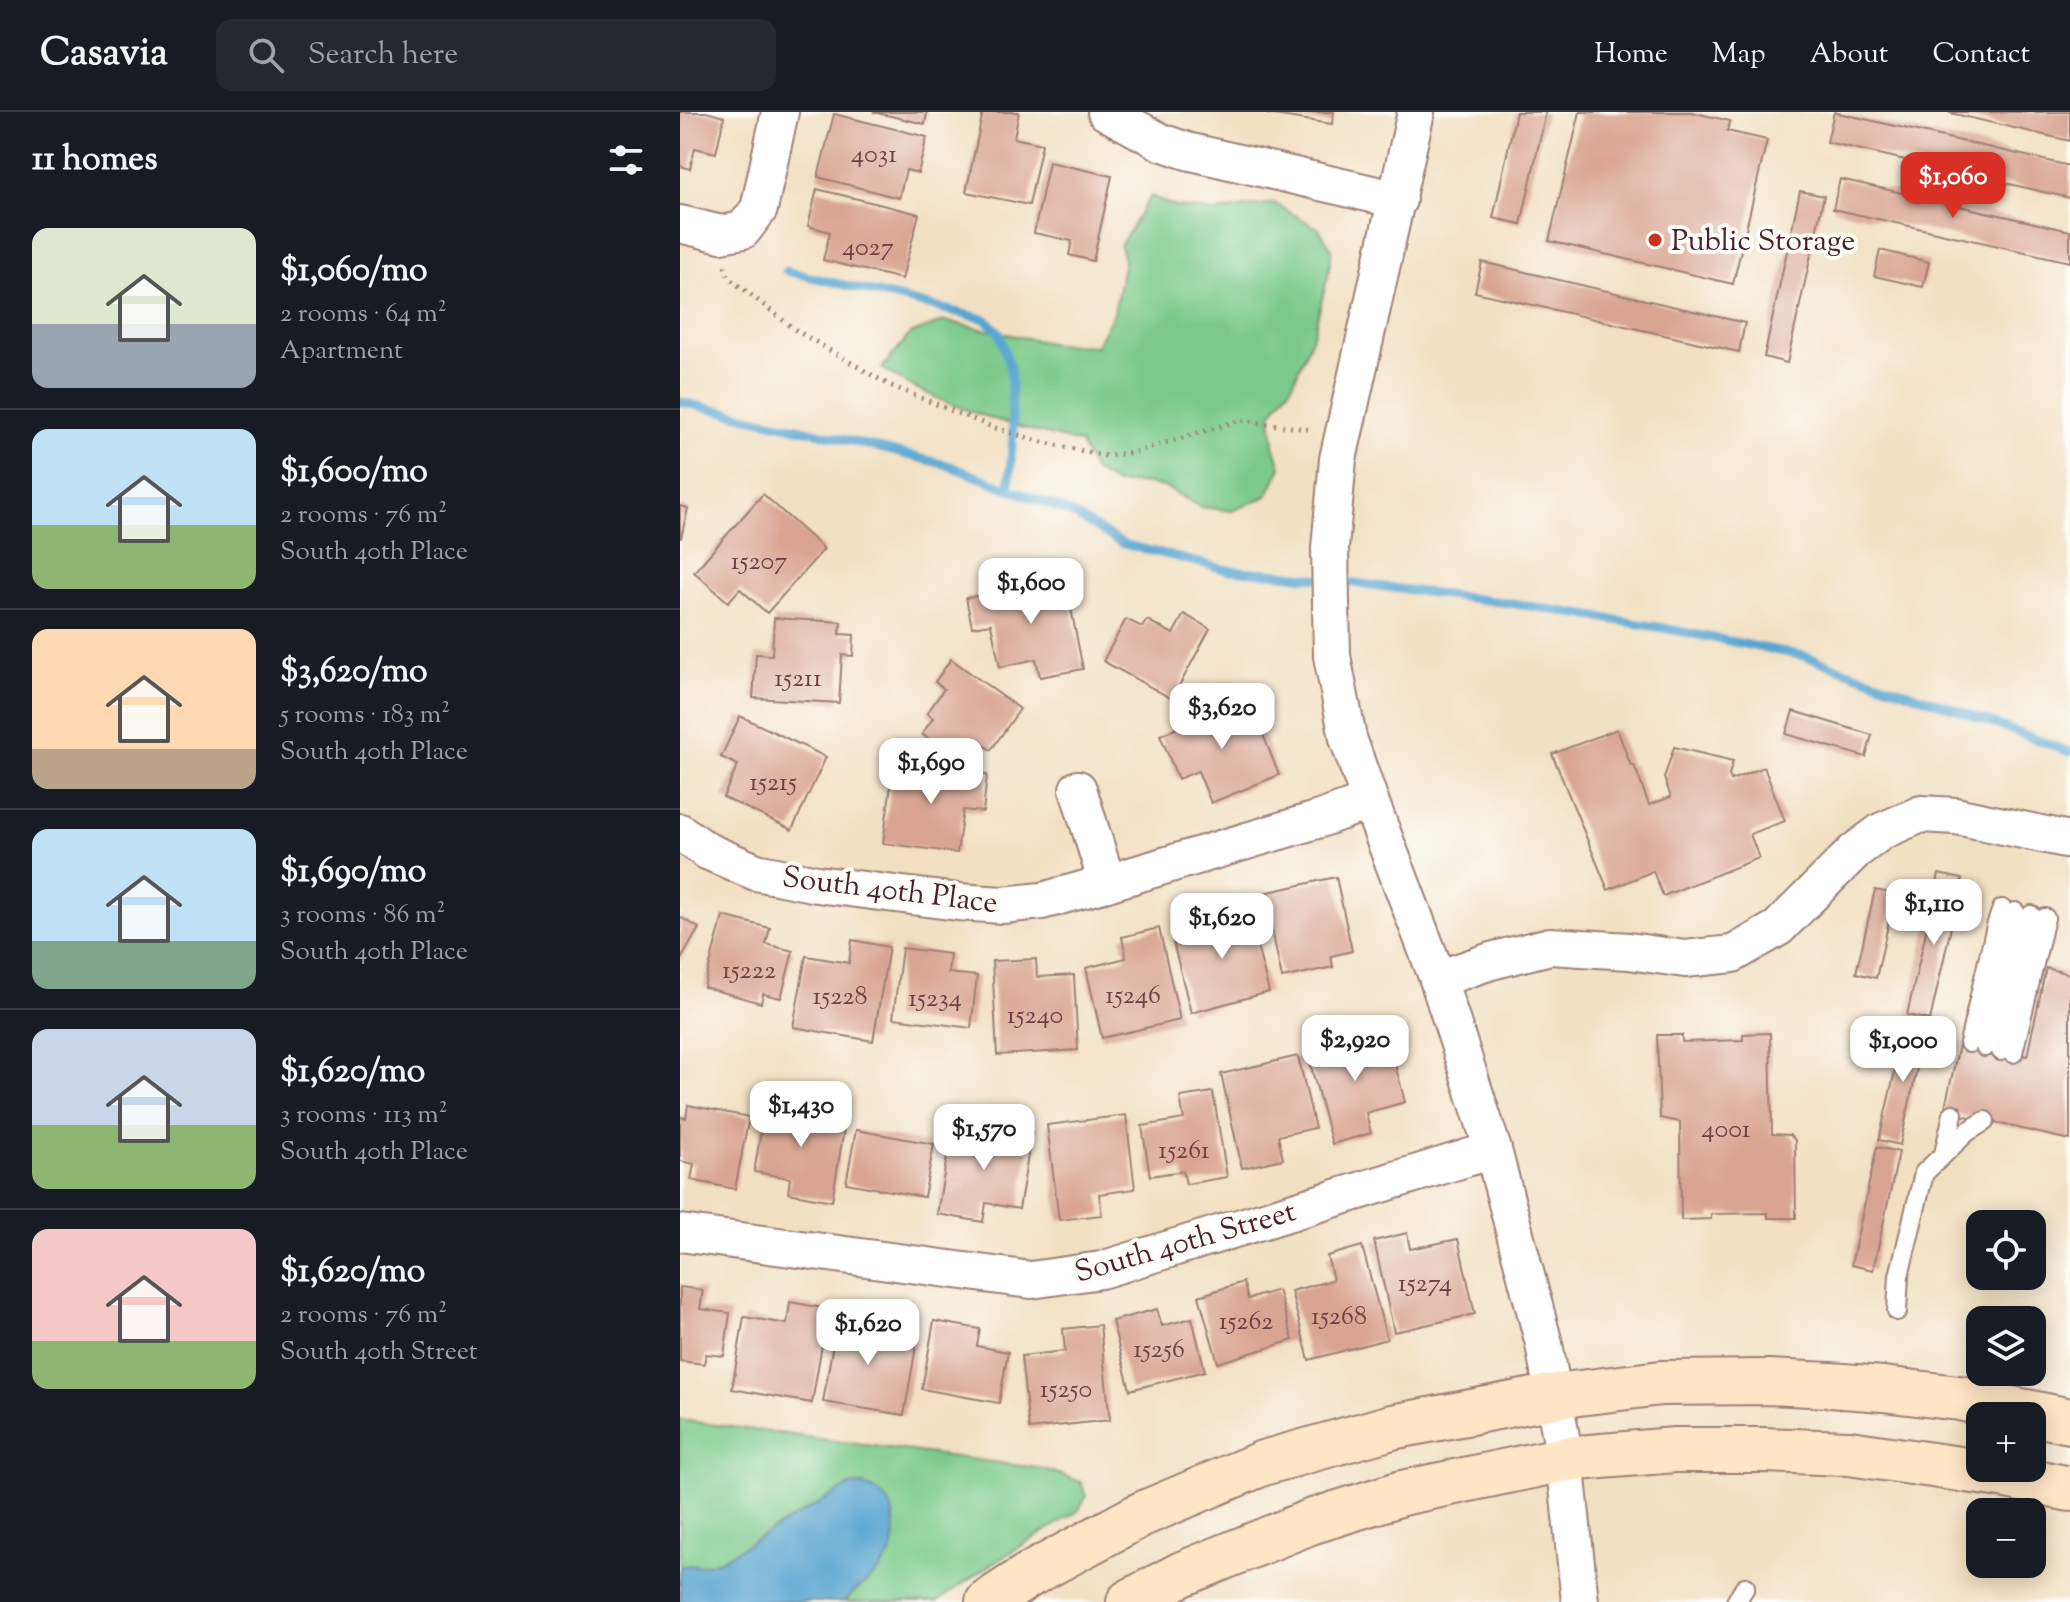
<!DOCTYPE html>
<meta charset="utf-8">
<style>
:root{--surface:#171b24;--page:#242831;--text:#f1f3f6;--muted:#9ea1a6;--line:#363941;--accent:#d93025}
body{margin:0;font-family:"Sorts Mill Goudy",serif;background:var(--page);color:var(--text);height:100vh;display:flex;flex-direction:column;font-size:30px;white-space:nowrap}
*{box-sizing:border-box;margin:0}
p{font-size:26px;color:var(--muted)}
.icon{flex:none;width:44px;height:44px;fill:none;stroke:currentColor;stroke-width:2;stroke-linecap:round;stroke-linejoin:round}
.map{position:relative;flex:1;overflow:hidden}
.details{display:flex;flex-direction:column;background:var(--surface);width:680px}
.details>*{flex:none}
.controls{position:absolute;left:1286px;top:1098px;display:grid;gap:16px}
.controls a{display:grid;place-items:center;width:80px;height:80px;border-radius:16px;background:var(--surface);box-shadow:0 4px 20px #0003;font-size:40px}
.price{position:absolute;translate:-50% -68px;padding:0 18px;border-radius:16px;background:#fff;color:#222;font-size:26px;line-height:52px;filter:drop-shadow(0 2px 4px #0008)}
.price::after{content:'';position:absolute;left:50%;top:48px;width:24px;height:18px;margin-left:-12px;background:inherit;clip-path:polygon(0 0,100% 0,50% 100%)}
.price.on{background:var(--accent);color:#fff}
ul{padding:0;list-style:none}
li{display:flex;align-items:center;gap:24px;height:200px;padding:0 32px}
li+li{border-top:2px solid var(--line)}
li span{display:grid;place-items:center;flex:none;width:224px;height:160px;border-radius:16px;color:#555}
li>.icon{margin-inline-start:auto}
span .icon{width:96px;height:96px;fill:#fffc;stroke-width:1}
li b{font-size:34px}
h2{display:flex;justify-content:space-between;align-items:center;height:96px;padding:0 32px;font-size:34px}
header{display:flex;align-items:center;gap:48px;box-sizing:border-box;height:112px;padding:0 40px;background:var(--surface);border-bottom:2px solid var(--line)}
header strong{font-size:38px}
nav{display:flex;gap:44px;margin-inline-start:auto;font-size:28px}
.search{width:560px;height:72px;background:var(--page);display:flex;align-items:center;gap:20px;box-sizing:border-box;padding:0 28px;border-radius:16px;color:var(--muted);font-size:30px}
main{display:flex;flex:1;min-height:0}
.map>svg:first-child{display:block}
.green{fill:#7bca8b;stroke:#62745b;stroke-width:2}
.water{fill:#57a4d0;stroke:#50627e;stroke-width:2}
.lines{fill:none;stroke-linecap:round;stroke-linejoin:round}
.stream{stroke:#57a4d0;stroke-width:9}
.building{fill:#d9a592}
.lane-casing{stroke:#9e8076;stroke-width:22}
.street-casing{stroke:#9e8076;stroke-width:40}
.secondary-casing{stroke:#9e8076;stroke-width:48}
.path{stroke:#9e8076;stroke-width:5;stroke-dasharray:2 6;stroke-linecap:butt}
.lane{stroke:#fff;stroke-width:18}
.street{stroke:#fff;stroke-width:36}
.secondary{stroke:#fee5c5;stroke-width:44}
.poi-dot{fill:#c8321e;stroke:#fdfcf7;stroke-width:3}
.labels{text-anchor:middle;stroke-width:8;stroke-linejoin:round;paint-order:stroke}
.number-label{font-size:26px;fill:#6e4045}
.poi-label{font-size:30px;fill:#4a1f2b;stroke:#fdfcf7;text-anchor:start}
.street-label{font-size:30px;fill:#4a1f2b;stroke:#fdfcf7}
</style>
<header>
<strong>Casavia</strong>
<div class="search"><svg class="icon" aria-label="search" viewBox="0 0 24 24"><circle cx="10" cy="10" r="6"/><path d="M15 15l6 6"/></svg>Search here</div>
<nav><a>Home</a><a>Map</a><a>About</a><a>Contact</a></nav>
</header>
<main>
<section class="details">
<h2>11 homes<svg class="icon" aria-label="filters" viewBox="0 0 24 24"><path d="M4 7h16M4 17h16"/><circle cx="9" cy="7" r="2"/><circle cx="15" cy="17" r="2"/></svg></h2>
<ul>
<li><span style="background:linear-gradient(#dfe7d0 60%,#9aa5b1 0)"><svg class="icon" aria-label="home" viewBox="0 0 24 24"><path d="M3 11l9-7 9 7M6 9v11h12V9"/></svg></span><div><b>$1,060/mo</b><p>2 rooms · 64 m²</p><p>Apartment</p></div></li>
<li><span style="background:linear-gradient(#bfe0f5 60%,#8fb573 0)"><svg class="icon" aria-label="home" viewBox="0 0 24 24"><path d="M3 11l9-7 9 7M6 9v11h12V9"/></svg></span><div><b>$1,600/mo</b><p>2 rooms · 76 m²</p><p>South 40th Place</p></div></li>
<li><span style="background:linear-gradient(#ffd9b3 75%,#b9a48a 0)"><svg class="icon" aria-label="home" viewBox="0 0 24 24"><path d="M3 11l9-7 9 7M6 9v11h12V9"/></svg></span><div><b>$3,620/mo</b><p>5 rooms · 183 m²</p><p>South 40th Place</p></div></li>
<li><span style="background:linear-gradient(#bfe0f5 70%,#7fa58c 0)"><svg class="icon" aria-label="home" viewBox="0 0 24 24"><path d="M3 11l9-7 9 7M6 9v11h12V9"/></svg></span><div><b>$1,690/mo</b><p>3 rooms · 86 m²</p><p>South 40th Place</p></div></li>
<li><span style="background:linear-gradient(#c9d6e8 60%,#8fb573 0)"><svg class="icon" aria-label="home" viewBox="0 0 24 24"><path d="M3 11l9-7 9 7M6 9v11h12V9"/></svg></span><div><b>$1,620/mo</b><p>3 rooms · 113 m²</p><p>South 40th Place</p></div></li>
<li><span style="background:linear-gradient(#f6c9c9 70%,#8fb573 0)"><svg class="icon" aria-label="home" viewBox="0 0 24 24"><path d="M3 11l9-7 9 7M6 9v11h12V9"/></svg></span><div><b>$1,620/mo</b><p>2 rooms · 76 m²</p><p>South 40th Street</p></div></li>
</ul>
</section>
<div class="map">
<svg width="1390" height="1490" viewBox="0 0 1390 1490">
<rect width="100%" height="100%" fill="#fdfcf7"/>
<filter id="ink" filterUnits="userSpaceOnUse"><feTurbulence type="fractalNoise" baseFrequency=".0125" numOctaves="2"/><feDisplacementMap in="SourceGraphic" scale="16" xChannelSelector="R" yChannelSelector="G"/><feConvolveMatrix kernelMatrix="1 2 1 2 8 2 1 2 1" color-interpolation-filters="sRGB"/></filter>
<filter id="wash" filterUnits="userSpaceOnUse"><feTurbulence type="fractalNoise" baseFrequency=".006" numOctaves="4" result="noise"/><feDisplacementMap in="SourceGraphic" scale="32" xChannelSelector="R" yChannelSelector="G"/><feGaussianBlur stdDeviation="1.8" result="paint"/><feColorMatrix in="noise" values="0 0 0 0 0 0 0 0 0 0 0 0 0 0 0 0 0 1.4 0 .05"/><feComposite in="paint" operator="in"/></filter>
<g filter="url(#wash)">
<rect width="100%" height="100%" fill="#f2e0c2"/>
<!-- green -->
<g class="green">
<path d="M471 84 493 94 534 100 594 91 639 117 652 137 648 163 633 223 613 271 591 302 594 333 601 355 587 384 552 399 521 395 484 375 461 371 436 372 414 359 400 331C336 315 256 294 202 256L230 222 264 209 374 232 416 234 434 201 444 148 440 134Z"/>
<polygon points="0,1308 364,1357 401,1370 406,1385 398,1399 304,1457 257,1490 0,1490"/>
</g>
<!-- water -->
<path class="water" d="M183 1373C201 1380 212 1388 214 1408 218 1438 206 1454 183 1473 176 1478 170 1483 165 1490H0V1454L23 1453 40 1448 169 1374Z"/>
<g class="lines">
<!-- stream -->
<g class="stream">
<polyline points="106,159 305,207 319,220 330,256 333,322 329,377"/>
<polyline points="0,290 131,319 267,353 389,400 443,432 548,458 601,462 644,467"/>
<polyline points="659,469 843,493 978,515 1124,544 1264,593 1390,640"/>
</g>
</g>
<g id="blocks">
<!-- building -->
<g class="building">
<polygon points="0,0 26,0 44,5 36,41 15,36 10,57 0,54"/>
<polygon points="193,0 247,0 245,12"/>
<polygon points="303,0 339,0 334,26 362,32 349,93 286,80"/>
<polygon points="587,0 654,0 652,12 587,2"/>
<polygon points="836,0 866,0 841,112 813,106"/>
<polygon points="900,0 1011,0 1050,9 1047,19 1087,28 1053,172 869,129"/>
<polygon points="1154,0 1390,54 1390,86 1147,30"/>
<polygon points="1270,0 1390,0 1390,29 1270,1"/>
<polygon points="154,2 247,25 238,61 226,58 219,86 138,65"/>
<polygon points="369,50 432,64 413,149 389,143 392,129 354,121"/>
<polygon points="1160,67 1390,119 1390,150 1153,97"/>
<polygon points="137,77 239,102 222,167 143,148 150,120 128,114"/>
<polygon points="1120,79 1144,84 1107,251 1084,245"/>
<polygon points="1200,138 1249,150 1243,175 1194,164"/>
<polygon points="802,150 1065,211 1059,240 795,180"/>
<polygon points="83,382 144,437 87,501 60,477 48,490 14,460"/>
<polygon points="0,394 8,396 1,426 0,426"/>
<polygon points="385,466 403,557 360,565 356,547 320,555 311,512 292,515 286,486"/>
<polygon points="504,502 530,517 492,587 423,549 446,507 462,515 467,508 493,522"/>
<polygon points="94,506 161,510 160,522 174,523 173,544 162,543 159,591 73,586 76,542 92,543"/>
<polygon points="271,547 340,597 311,638 294,626 278,649 242,622 253,606 247,601 264,577 255,570"/>
<polygon points="569,587 599,663 531,691 518,659 498,667 480,623"/>
<polygon points="1113,599 1192,623 1186,645 1106,622"/>
<polygon points="60,604 146,645 112,718 43,685 58,653 41,645"/>
<polygon points="937,617 951,654 954,653 969,693 991,685 984,666 994,635 1053,649 1049,663 1051,668 1084,655 1105,709 1070,722 1079,746 983,784 973,759 928,778 872,642"/>
<polygon points="214,650 307,663 303,700 283,698 277,741 203,731"/>
<polygon points="1259,762 1282,767 1250,908 1227,903"/>
<polygon points="656,765 672,839 651,844 653,855 602,866 584,781"/>
<polygon points="1195,778 1215,782 1196,866 1176,861"/>
<polygon points="565,788 589,880 511,901 493,830 534,819 528,797"/>
<polygon points="43,804 90,816 86,832 113,839 101,886 83,882 81,891 24,875"/>
<polygon points="0,805 19,816 0,849"/>
<polygon points="479,816 500,908 422,926 406,856 446,846 442,825"/>
<polygon points="172,828 209,835 193,929 113,915 126,844 169,851"/>
<polygon points="222,836 270,842 268,861 297,864 291,916 213,906"/>
<polygon points="356,847 357,865 394,863 398,938 317,943 312,849"/>
<polygon points="1366,856 1390,862 1390,1028 1264,999 1280,929 1347,944"/>
<polygon points="1226,911 1246,916 1220,1033 1199,1028"/>
<polygon points="706,918 725,990 686,1001 691,1021 652,1032 627,940"/>
<polygon points="1090,921 1092,1022 1110,1023 1115,1028 1116,1106 1088,1106 1088,1101 1031,1102 1031,1107 1001,1108 1000,1010 980,1006 977,923 1002,923 1002,930 1063,928 1063,922"/>
<polygon points="618,944 635,1016 598,1024 603,1047 562,1056 541,962"/>
<polygon points="533,980 547,1065 506,1072 503,1059 470,1064 462,1014 504,1007 500,985"/>
<polygon points="86,990 166,1005 152,1089 108,1081 110,1066 74,1060"/>
<polygon points="8,993 69,1005 55,1077 11,1068 14,1052 0,1049 0,1005 6,1006"/>
<polygon points="446,1003 455,1077 419,1082 422,1103 379,1108 367,1013"/>
<polygon points="318,1013 352,1020 339,1097 306,1091 303,1110 257,1102 272,1016 316,1024"/>
<polygon points="176,1018 254,1032 244,1085 166,1071"/>
<polygon points="1197,1035 1219,1040 1193,1158 1171,1153"/>
<polygon points="727,1121 730,1137 778,1127 795,1202 714,1220 694,1129"/>
<polygon points="682,1134 707,1227 629,1248 611,1179 653,1168 647,1144"/>
<polygon points="563,1170 568,1187 598,1178 613,1228 538,1251 519,1184"/>
<polygon points="0,1175 23,1178 20,1197 50,1201 44,1244 26,1242 24,1252 0,1249"/>
<polygon points="110,1190 148,1197 132,1291 52,1277 64,1205 107,1212"/>
<polygon points="159,1197 193,1203 190,1221 237,1229 224,1303 143,1290"/>
<polygon points="477,1197 482,1214 512,1206 525,1259 450,1278 432,1209"/>
<polygon points="254,1209 300,1217 297,1234 328,1240 319,1291 242,1277"/>
<polygon points="420,1213 430,1308 349,1317 341,1244 385,1239 383,1217"/>
</g>
</g>
</g>
<g filter="url(#ink)">
<use href="#blocks" fill-opacity="0" stroke="#9e8076" stroke-width="2"/>
<g class="lines">
<!-- lane casing -->
<g class="lane-casing">
<g id="lane">
<polyline points="1289,931 1316,814 1322,797"/>
<polyline points="1305,935 1335,800"/>
<polyline points="1321,939 1351,803"/>
<polyline points="1333,941 1365,806"/>
<polyline points="1264,1042 1273,1002"/>
<polyline points="1217,1199 1219,1164 1244,1061 1287,1020 1305,1009"/>
<polyline points="1056,1490 1065,1475"/>
</g>
</g>
<!-- street casing -->
<g class="street-casing">
<g id="street">
<polyline points="426,0 481,30 507,39 718,88"/>
<polyline points="736,0 658,347 650,436 652,544 668,626 690,689 758,867 813,1038 864,1232 885,1347 900,1490"/>
<polyline points="0,112 41,122 63,118 79,97 100,0"/>
<polyline points="398,677 427,771"/>
<polyline points="0,720 27,739 76,760 137,772 278,790 322,793 362,789 427,771 640,707 690,689"/>
<polyline points="758,867 811,849 870,834 949,839 1005,847 1053,842 1098,816 1175,739 1202,719 1241,702 1276,704 1390,728"/>
<polyline points="0,1121 351,1168 421,1158 813,1038"/>
</g>
</g>
<!-- secondary casing -->
<g class="secondary-casing">
<g id="secondary">
<polyline points="308,1490 349,1463 462,1402 583,1351 712,1315 875,1284 981,1271 1088,1270 1150,1273 1203,1277 1279,1286 1390,1309"/>
<polyline points="449,1490 502,1462 630,1410 722,1381 885,1347 995,1338 1083,1338 1169,1341 1321,1363 1390,1377"/>
</g>
</g>
<!-- path -->
<polyline class="path" points="45,154 49,166 117,219 209,273 312,315 358,329 426,344 455,340 561,308 632,318"/>
<!-- lane -->
<use href="#lane" class="lane"/>
<!-- street -->
<use href="#street" class="street"/>
<!-- secondary -->
<use href="#secondary" class="secondary"/>
</g>
</g>
<!-- markers -->
<circle class="poi-dot" cx="975" cy="128" r="8"/>
<g class="labels">
<!-- number labels -->
<g class="number-label">
<text x="194" y="50">4031</text>
<text x="188" y="143">4027</text>
<text x="79" y="457">15207</text>
<text x="118" y="574">15211</text>
<text x="93" y="678">15215</text>
<text x="69" y="866">15222</text>
<text x="453" y="891">15246</text>
<text x="160" y="892">15228</text>
<text x="255" y="894">15234</text>
<text x="355" y="911">15240</text>
<text x="1046" y="1025">4001</text>
<text x="504" y="1046">15261</text>
<text x="745" y="1179">15274</text>
<text x="659" y="1212">15268</text>
<text x="566" y="1217">15262</text>
<text x="479" y="1245">15256</text>
<text x="386" y="1285">15250</text>
</g>
<!-- poi labels -->
<g class="poi-label">
<text x="991" y="138">Public Storage</text>
</g>
<!-- street labels -->
<g class="street-label">
<text transform="translate(210 777) rotate(7)" y="10">South 40th Place</text>
<text transform="translate(505 1129) rotate(-16)" y="10">South 40th Street</text>
</g>
</g>
</svg>
<div class="controls">
<a><svg class="icon" aria-label="locate" viewBox="0 0 24 24"><circle cx="12" cy="12" r="6"/><path d="M12 2v4M12 18v4M2 12h4M18 12h4"/></svg></a>
<a><svg class="icon" aria-label="layers" viewBox="0 0 24 24"><path d="M12 4l9 5-9 5-9-5zM3 14l9 5 9-5"/></svg></a>
<a>+</a>
<a>−</a>
</div>
<b class="price on" style="left:1273px;top:108px">$1,060</b>
<b class="price" style="left:351px;top:514px">$1,600</b>
<b class="price" style="left:542px;top:639px">$3,620</b>
<b class="price" style="left:251px;top:694px">$1,690</b>
<b class="price" style="left:1254px;top:835px">$1,110</b>
<b class="price" style="left:542px;top:849px">$1,620</b>
<b class="price" style="left:675px;top:971px">$2,920</b>
<b class="price" style="left:1223px;top:972px">$1,000</b>
<b class="price" style="left:121px;top:1037px">$1,430</b>
<b class="price" style="left:304px;top:1060px">$1,570</b>
<b class="price" style="left:188px;top:1255px">$1,620</b>
</div>
</main>
